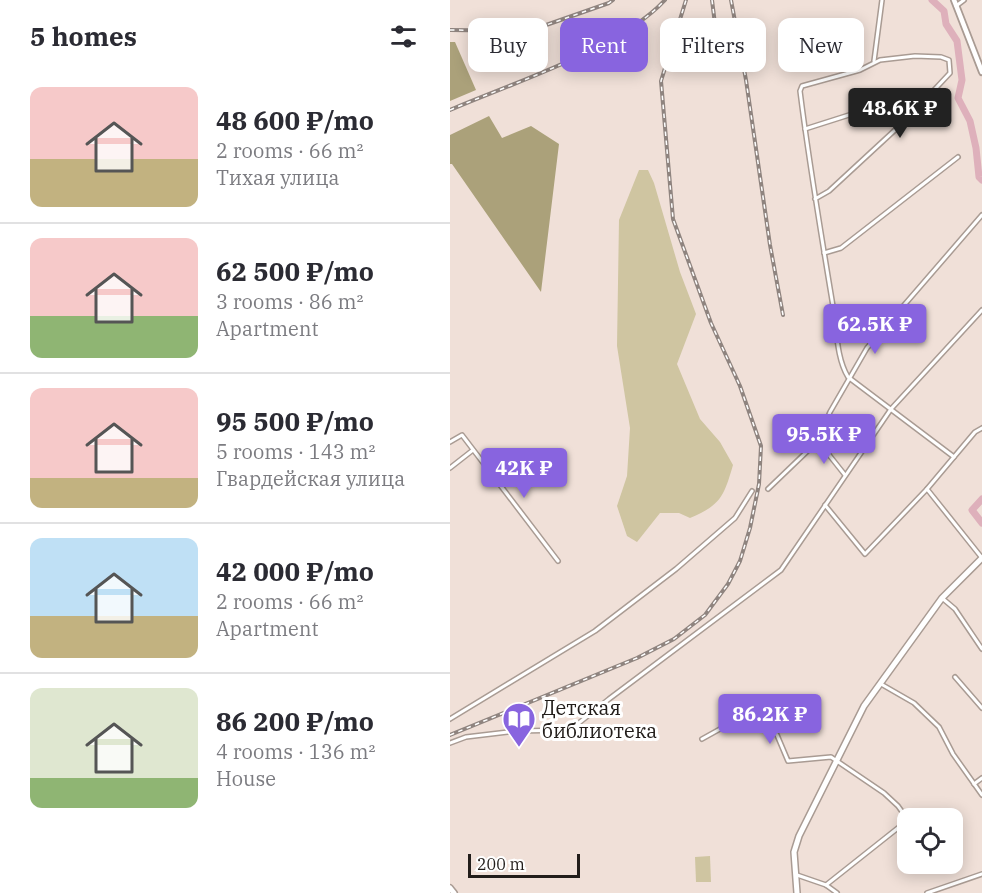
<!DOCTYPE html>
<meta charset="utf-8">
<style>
:root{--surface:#fff;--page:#f2f2f3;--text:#2b2b33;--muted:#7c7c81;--line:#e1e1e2;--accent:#8864df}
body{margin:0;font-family:"IBM Plex Serif",serif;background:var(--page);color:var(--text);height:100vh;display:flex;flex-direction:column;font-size:22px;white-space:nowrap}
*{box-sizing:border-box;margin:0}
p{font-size:20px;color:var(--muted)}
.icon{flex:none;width:33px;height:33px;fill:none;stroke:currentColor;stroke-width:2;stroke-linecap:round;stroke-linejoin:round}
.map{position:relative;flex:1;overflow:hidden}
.side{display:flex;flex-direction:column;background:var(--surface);width:450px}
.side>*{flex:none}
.hud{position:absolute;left:18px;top:18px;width:423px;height:54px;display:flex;gap:12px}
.buttons{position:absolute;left:447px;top:808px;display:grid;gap:12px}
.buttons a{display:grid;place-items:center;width:66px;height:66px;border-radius:12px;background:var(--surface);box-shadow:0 3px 15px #0003;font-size:30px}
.scale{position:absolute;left:18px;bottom:15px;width:112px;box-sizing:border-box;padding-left:6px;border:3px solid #221d1a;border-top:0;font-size:16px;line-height:21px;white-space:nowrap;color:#221d1a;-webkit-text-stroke:4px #fff;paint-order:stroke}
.price{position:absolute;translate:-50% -51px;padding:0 14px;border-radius:6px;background:var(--accent);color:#fff;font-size:20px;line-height:39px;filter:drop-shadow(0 2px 3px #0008)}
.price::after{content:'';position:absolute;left:50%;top:36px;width:18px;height:14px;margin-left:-9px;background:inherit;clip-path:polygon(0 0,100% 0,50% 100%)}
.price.selected{background:#222;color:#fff}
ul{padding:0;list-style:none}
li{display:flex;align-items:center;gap:18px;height:150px;padding:0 30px}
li+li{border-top:2px solid var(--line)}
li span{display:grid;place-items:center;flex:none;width:168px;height:120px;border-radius:12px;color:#555}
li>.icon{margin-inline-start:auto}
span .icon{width:72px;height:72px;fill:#fffc;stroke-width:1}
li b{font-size:26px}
h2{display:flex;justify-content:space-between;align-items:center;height:72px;padding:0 30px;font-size:26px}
.tag{padding:0 21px;border-radius:12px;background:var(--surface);box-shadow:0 3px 15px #0003;font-size:21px;line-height:54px}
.tag.selected{background:var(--accent);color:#fff}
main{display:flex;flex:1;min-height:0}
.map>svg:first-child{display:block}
.green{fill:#cfc5a1}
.forest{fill:#aba17a}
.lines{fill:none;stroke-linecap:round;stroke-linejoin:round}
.river{stroke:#deb0bb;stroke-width:7}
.street-casing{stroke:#a99b93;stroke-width:6}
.secondary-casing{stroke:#a99b93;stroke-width:8}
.primary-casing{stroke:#a99b93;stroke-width:8}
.street{stroke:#fff;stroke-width:3}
.secondary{stroke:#fff;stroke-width:4.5}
.primary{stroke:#fff;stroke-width:5}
.rail-casing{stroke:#8f847f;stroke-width:4}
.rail{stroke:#fff;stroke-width:1.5;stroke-dasharray:4.5;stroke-linecap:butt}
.labels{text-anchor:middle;stroke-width:6;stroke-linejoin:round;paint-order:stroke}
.poi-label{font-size:20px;fill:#221d1a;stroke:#fff;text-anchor:start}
</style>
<main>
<section class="side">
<h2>5 homes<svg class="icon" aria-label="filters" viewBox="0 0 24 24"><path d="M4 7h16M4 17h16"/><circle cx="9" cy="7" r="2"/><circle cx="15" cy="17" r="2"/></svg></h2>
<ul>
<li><span style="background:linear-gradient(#f6c9c9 60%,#c2b280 0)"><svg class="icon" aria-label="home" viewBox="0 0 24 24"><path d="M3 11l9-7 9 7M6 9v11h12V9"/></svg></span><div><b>48 600 ₽/mo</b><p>2 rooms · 66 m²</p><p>Тихая улица</p></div></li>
<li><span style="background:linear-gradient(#f6c9c9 65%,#8fb573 0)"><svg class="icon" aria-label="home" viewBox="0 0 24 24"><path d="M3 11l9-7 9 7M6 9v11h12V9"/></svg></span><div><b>62 500 ₽/mo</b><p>3 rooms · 86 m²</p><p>Apartment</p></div></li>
<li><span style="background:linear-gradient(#f6c9c9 75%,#c2b280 0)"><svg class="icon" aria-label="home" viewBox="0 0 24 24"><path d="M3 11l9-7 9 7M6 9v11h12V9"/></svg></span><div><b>95 500 ₽/mo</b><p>5 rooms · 143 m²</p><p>Гвардейская улица</p></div></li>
<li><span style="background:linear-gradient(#bfe0f5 65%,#c2b280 0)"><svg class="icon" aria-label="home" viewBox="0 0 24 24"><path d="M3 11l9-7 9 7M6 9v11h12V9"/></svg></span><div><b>42 000 ₽/mo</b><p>2 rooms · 66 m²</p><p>Apartment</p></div></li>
<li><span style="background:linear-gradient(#dfe7d0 75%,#8fb573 0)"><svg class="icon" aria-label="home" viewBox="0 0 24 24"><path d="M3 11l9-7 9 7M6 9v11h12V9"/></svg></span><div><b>86 200 ₽/mo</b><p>4 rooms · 136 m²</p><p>House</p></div></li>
</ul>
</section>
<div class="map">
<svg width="532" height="893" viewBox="0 0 532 893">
<rect width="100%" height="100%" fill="#f0e0d8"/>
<!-- green -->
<g class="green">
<path d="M189 170H198L204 183 230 272 246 314 227 364 250 419 270 442 283 465C274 496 271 505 240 518L229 513H210L187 542 177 536 167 506 177 476 180 428 167 346 169 220Z"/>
<polygon points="260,856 261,882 246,882 245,857"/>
</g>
<!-- forest -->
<g class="forest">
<polygon points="0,42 5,42 26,90 0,101"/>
<polygon points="39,116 52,138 81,126 109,144 91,292 2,164 0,164 0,135"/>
</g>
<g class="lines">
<!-- river -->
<g class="river">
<polyline points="482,0 494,11 496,24 507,41 512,80 508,98 520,121 526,148 529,177 532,180"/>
<polyline points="532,499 522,510 532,523"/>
</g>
<!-- street casing -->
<g class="street-casing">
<g id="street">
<polyline points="506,6 514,0"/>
<polyline points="424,61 432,0"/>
<polyline points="355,129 421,108"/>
<path d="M365 199 379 191 458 118 500 73 499 60 491 57 465 56 430 60 410 70 352 86 350 91C359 163 371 234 383 306 387 329 386 357 398 377L504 457"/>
<polyline points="374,253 391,248 508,157"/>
<polyline points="532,428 525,432 477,489 532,558"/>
<polyline points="368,441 395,475"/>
<polyline points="0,442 12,435 108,561"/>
<polyline points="0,468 23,450"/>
<polyline points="318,489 368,441 380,412 417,348 532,215"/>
<polyline points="375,505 415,554 477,489"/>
<polyline points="492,598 505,609 532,649"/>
<polyline points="505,677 532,708"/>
<polyline points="431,684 464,703 489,727 503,754 532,795"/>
<polyline points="0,719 145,631 226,569 285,518 302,491"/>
<polyline points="252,739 270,729 296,723 307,709 327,735 338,761 381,757 434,793 448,806 458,820"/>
<polyline points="0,743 16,737 67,731 120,730 159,699 331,570 441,409 532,310"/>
<polyline points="524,784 532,778"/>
<polyline points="347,875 376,885 387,893"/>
<polyline points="376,885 458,820"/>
<polyline points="477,893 532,874"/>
</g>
</g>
<!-- secondary casing -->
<g class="secondary-casing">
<polyline id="secondary" points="504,0 532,72"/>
</g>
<!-- primary casing -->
<g class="primary-casing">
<g id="primary">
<polyline points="0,888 4,893"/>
<polyline points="347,893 344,852 349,836 414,706 492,598 532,558"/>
</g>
</g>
<!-- street -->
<use href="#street" class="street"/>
<!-- secondary -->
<use href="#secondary" class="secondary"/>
<!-- primary -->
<use href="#primary" class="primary"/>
<!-- rail casing -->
<g class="rail-casing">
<g id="rail">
<polyline points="262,0 267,40"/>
<polyline points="281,0 296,80 320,245 333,315"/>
<polyline points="0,30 79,31 159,3 163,0"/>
<path d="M0 110C62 83 170 49 215 0"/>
<polyline points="0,735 187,658 224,639 255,615 278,584 290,561 300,528 309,484 311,446 290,386 261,323 223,219 211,81 236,0"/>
</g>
</g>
<!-- rail -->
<use href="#rail" class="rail"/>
</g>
<!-- icons -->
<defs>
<g id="library-pin" transform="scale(1.725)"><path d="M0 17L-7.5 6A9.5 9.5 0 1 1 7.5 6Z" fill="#8864df" stroke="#fff"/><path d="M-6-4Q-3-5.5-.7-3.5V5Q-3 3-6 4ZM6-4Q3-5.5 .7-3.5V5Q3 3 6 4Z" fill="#fff"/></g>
</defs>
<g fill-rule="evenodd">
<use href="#library-pin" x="69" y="719"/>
</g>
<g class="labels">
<!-- poi labels -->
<g class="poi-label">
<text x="92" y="715">Детская<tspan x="92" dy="23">библиотека</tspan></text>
</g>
</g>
</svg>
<div class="buttons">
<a><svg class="icon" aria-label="locate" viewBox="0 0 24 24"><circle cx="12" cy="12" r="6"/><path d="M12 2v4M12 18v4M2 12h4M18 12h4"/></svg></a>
</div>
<div class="scale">200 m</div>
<b class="price selected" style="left:450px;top:139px">48.6K ₽</b>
<b class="price" style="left:425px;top:355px">62.5K ₽</b>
<b class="price" style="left:374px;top:465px">95.5K ₽</b>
<b class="price" style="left:74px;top:499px">42K ₽</b>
<b class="price" style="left:320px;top:745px">86.2K ₽</b>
<div class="hud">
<a class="tag">Buy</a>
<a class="tag selected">Rent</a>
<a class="tag">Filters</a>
<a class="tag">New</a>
</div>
</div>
</main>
